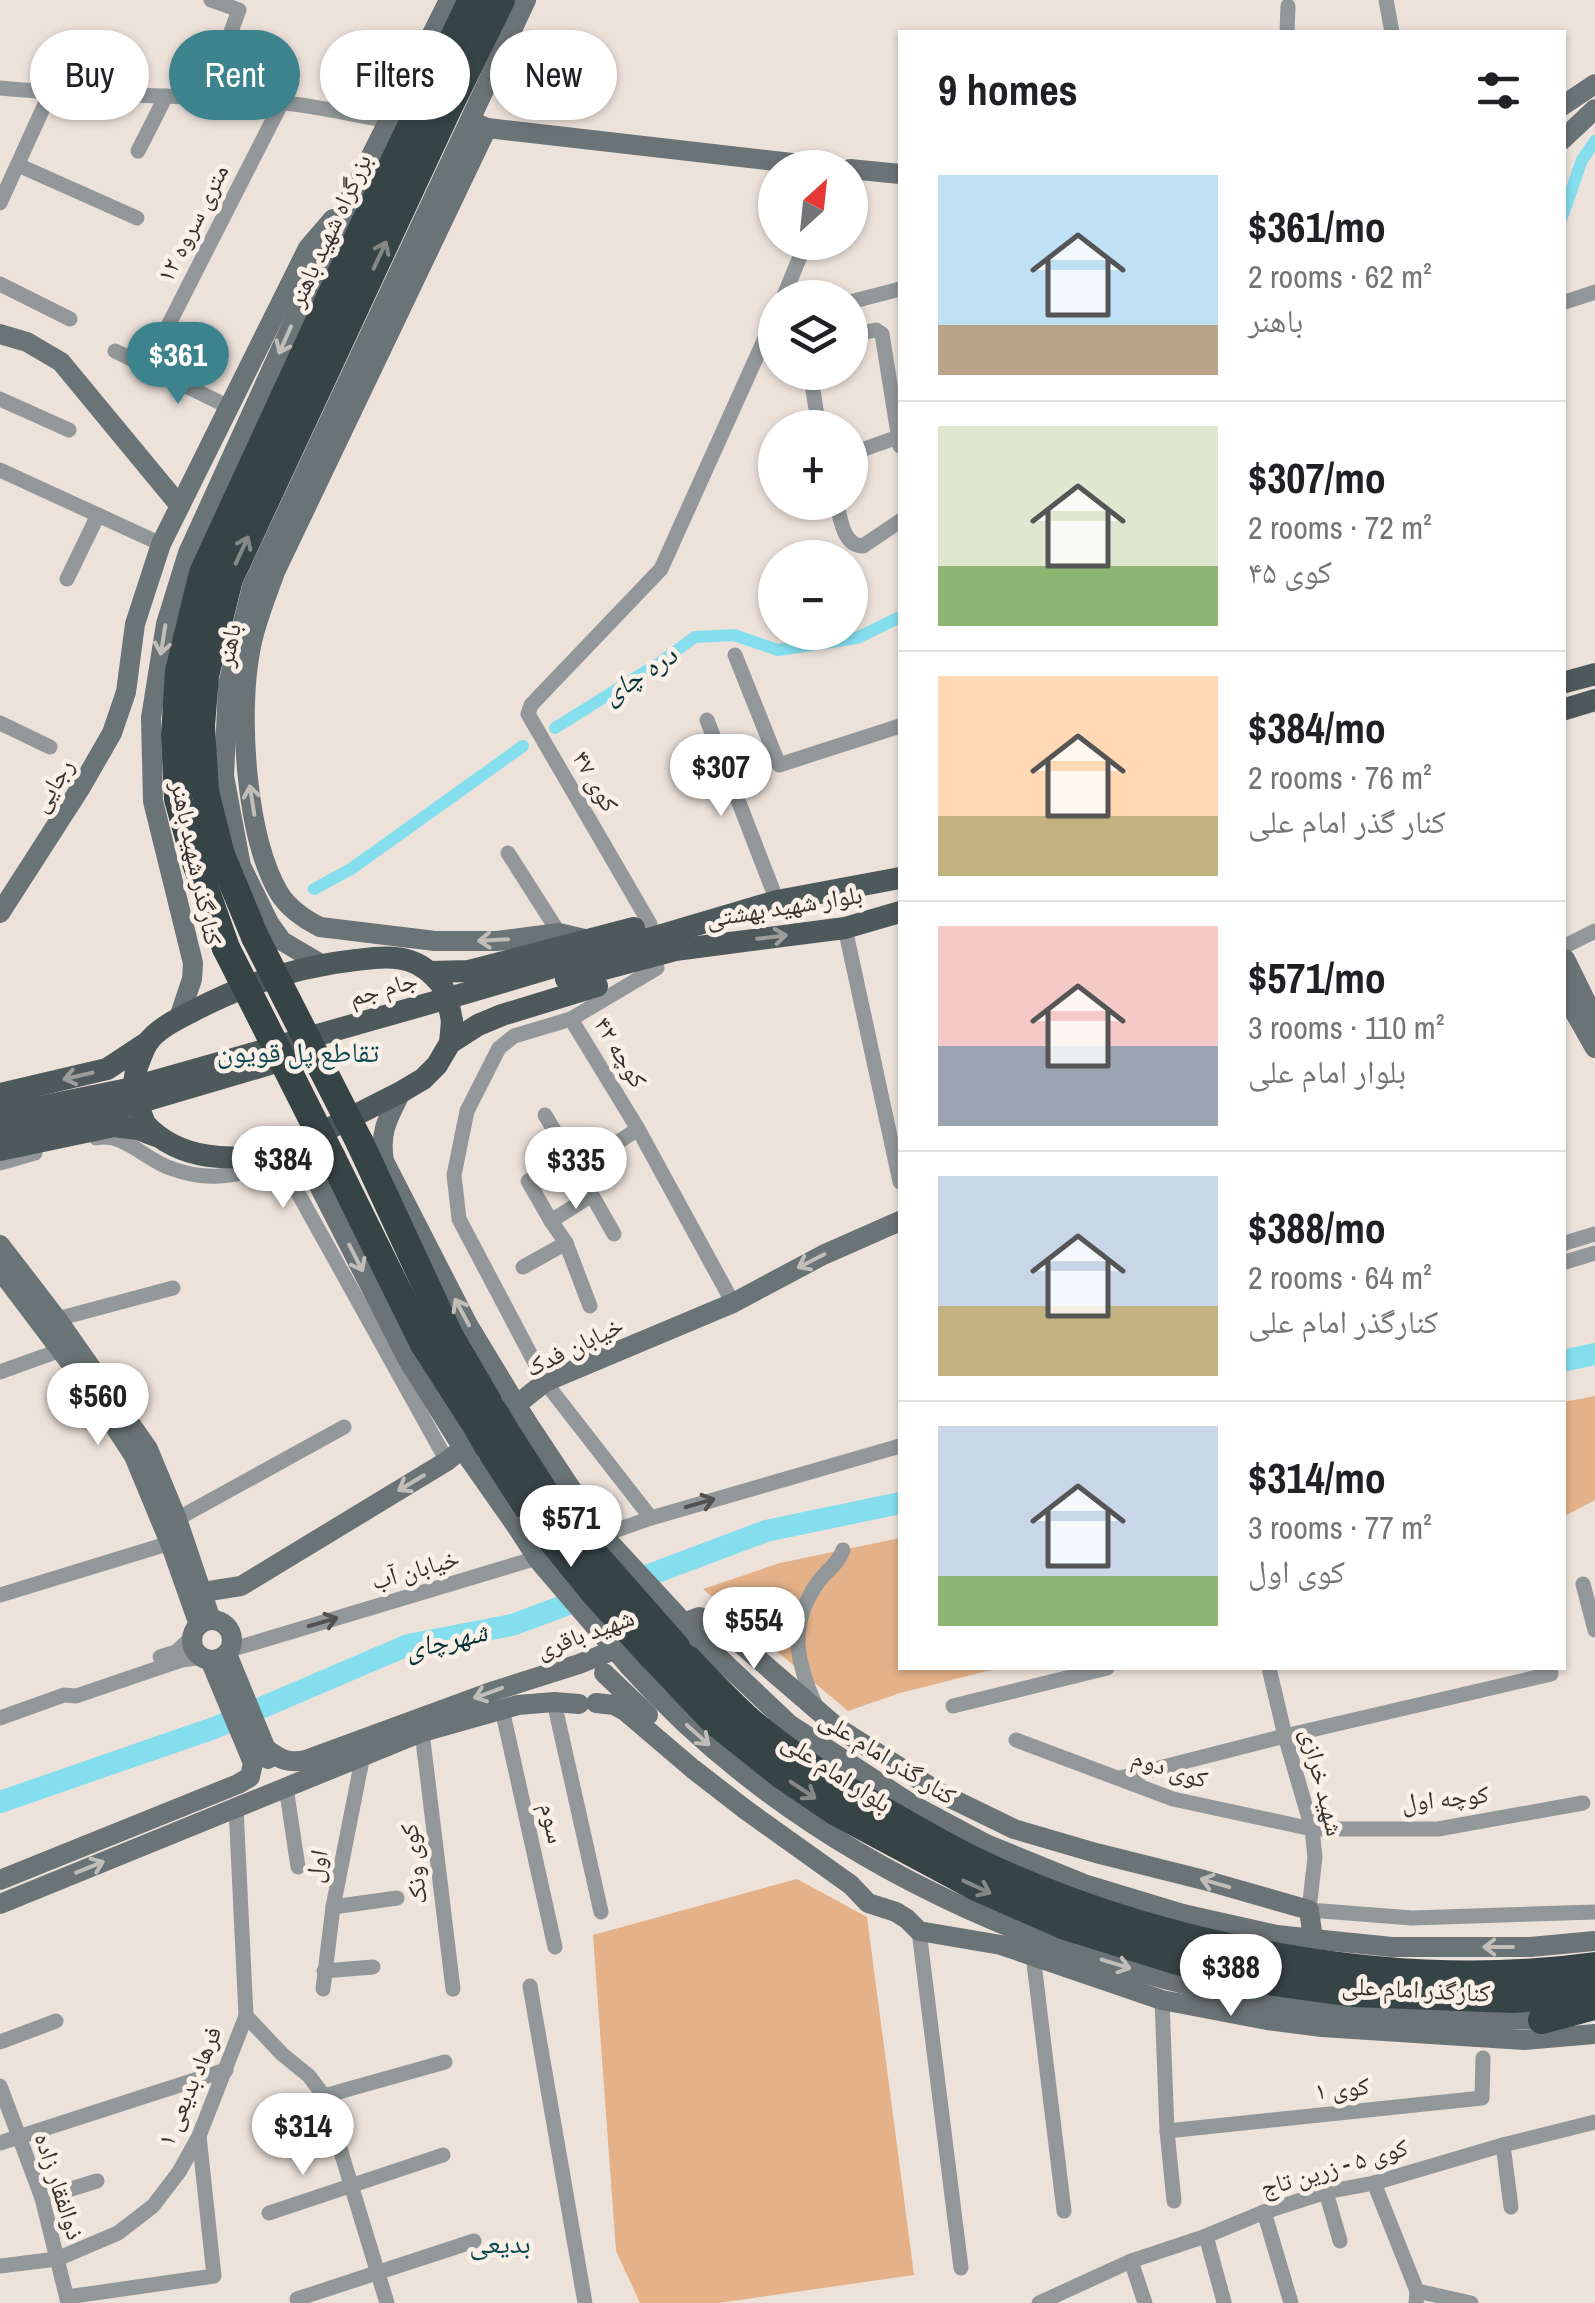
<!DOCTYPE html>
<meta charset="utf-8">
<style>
:root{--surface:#fff;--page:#f2f2f2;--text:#202124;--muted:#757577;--line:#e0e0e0;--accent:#3d838e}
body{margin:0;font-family:"Archivo Narrow","Noto Naskh Arabic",sans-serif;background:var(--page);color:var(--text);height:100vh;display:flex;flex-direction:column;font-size:38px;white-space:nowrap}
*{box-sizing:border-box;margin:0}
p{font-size:32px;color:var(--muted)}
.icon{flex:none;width:55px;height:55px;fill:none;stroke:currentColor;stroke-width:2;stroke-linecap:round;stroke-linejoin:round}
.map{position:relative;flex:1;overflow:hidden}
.drawer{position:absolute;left:898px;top:30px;width:668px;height:1640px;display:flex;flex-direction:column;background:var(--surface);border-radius:0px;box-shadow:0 2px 8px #0004}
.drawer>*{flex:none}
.banner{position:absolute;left:30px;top:30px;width:718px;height:90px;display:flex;gap:20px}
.needle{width:65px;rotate:27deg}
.controls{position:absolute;left:758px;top:150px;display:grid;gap:20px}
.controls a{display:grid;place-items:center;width:110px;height:110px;border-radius:50%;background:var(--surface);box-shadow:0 2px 8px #0004;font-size:50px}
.price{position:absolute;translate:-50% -85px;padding:0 22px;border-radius:35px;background:#fff;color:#222;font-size:32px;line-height:65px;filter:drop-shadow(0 2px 5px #0008)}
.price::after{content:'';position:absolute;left:50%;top:60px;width:30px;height:22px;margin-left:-15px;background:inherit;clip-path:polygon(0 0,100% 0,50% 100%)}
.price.current{background:var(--accent);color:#fff}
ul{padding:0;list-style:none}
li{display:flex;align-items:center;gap:30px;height:250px;padding:0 40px}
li+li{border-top:2px solid var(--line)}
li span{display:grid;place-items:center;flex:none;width:280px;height:200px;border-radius:0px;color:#555}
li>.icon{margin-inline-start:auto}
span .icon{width:120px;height:120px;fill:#fffc;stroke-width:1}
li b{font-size:42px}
h2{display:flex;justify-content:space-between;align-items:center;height:120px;padding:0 40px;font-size:42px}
.pill{padding:0 35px;border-radius:45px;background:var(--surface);box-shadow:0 2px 8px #0004;font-size:35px;line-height:90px}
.pill.current{background:var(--accent);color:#fff}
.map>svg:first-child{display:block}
.green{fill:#e4b188}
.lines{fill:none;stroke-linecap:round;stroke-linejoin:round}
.canal{stroke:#84deee;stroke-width:12}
.river{stroke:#84deee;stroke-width:22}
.street{stroke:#929899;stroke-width:15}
.secondary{stroke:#6a7375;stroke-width:20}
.primary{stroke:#4e595b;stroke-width:22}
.highway{stroke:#374446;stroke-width:28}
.secondary-bridge{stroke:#6a7375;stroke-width:20}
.primary-bridge{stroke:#4e595b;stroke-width:22}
.highway-bridge{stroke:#374446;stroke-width:28}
.oneway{stroke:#858986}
.oneway2{stroke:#c1beb9}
.oneway3{stroke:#9c9d9a}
.oneway4{stroke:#52514f}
.labels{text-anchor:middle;stroke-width:9;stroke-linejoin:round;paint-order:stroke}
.street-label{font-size:25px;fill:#36322f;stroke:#fbf0e7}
.water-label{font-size:28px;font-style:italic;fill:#07343b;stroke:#fbf0e7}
.neighbourhood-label{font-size:28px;fill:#0c4a53;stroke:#fbf0e7}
</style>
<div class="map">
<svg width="1595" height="2303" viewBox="0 0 1595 2303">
<rect width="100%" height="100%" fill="#ede2da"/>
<!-- green -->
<g class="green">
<polygon points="1595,1396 1595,1500 1563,1517 1563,1402"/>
<polygon points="900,1538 900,1668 999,1668 900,1693 848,1711 703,1589 780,1563"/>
<polygon points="797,1879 867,1917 914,2275 718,2303 640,2303 616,2251 593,1935"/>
</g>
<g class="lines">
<!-- canal -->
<g class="canal">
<polyline points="1562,217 1582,160 1595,141"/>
<polyline points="555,728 659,663 695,637 734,635 778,650 857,638 900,617"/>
<polyline points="314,889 351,869 523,746"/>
</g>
<!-- river -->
<g class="river">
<polyline points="1562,1361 1595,1354"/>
<polyline points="625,1584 766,1531 900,1503"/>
<polyline points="0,1802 214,1728 408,1645 512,1625 590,1596"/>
</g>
<!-- street -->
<g class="street">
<polyline points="1386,0 1392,32"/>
<polyline points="1287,32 1288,6"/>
<path d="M0 88C92 97 184 94 276 102 314 105 352 115 390 121L389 126"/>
<polyline points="207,97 239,10 211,0"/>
<polyline points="138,151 166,96"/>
<polyline points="18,165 137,218"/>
<polyline points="0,203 50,93"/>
<polyline points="0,284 70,319"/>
<polyline points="783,298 806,242"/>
<polyline points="850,302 900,289"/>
<polyline points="1562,303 1595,292"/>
<polyline points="850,335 876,330 882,334 900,446"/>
<polyline points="115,351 229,407"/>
<polyline points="147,367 282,102"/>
<polyline points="810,372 819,428"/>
<polyline points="0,399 69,430"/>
<polyline points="850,454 898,437"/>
<polyline points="0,470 161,544"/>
<path d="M836 502C841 519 843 546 863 546L900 521"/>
<polyline points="67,579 98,515"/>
<polyline points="735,655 779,765 900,726"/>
<polyline points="707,720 777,901"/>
<polyline points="0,723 50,747"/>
<polyline points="508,853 559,933"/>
<polyline points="650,924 528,714 531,705 661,569 775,316"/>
<polyline points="845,928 900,1182"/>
<polyline points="1563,947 1595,931"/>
<polyline points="571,1019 638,1129 733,1303"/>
<polyline points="545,1115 577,1169 638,1129"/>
<path d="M96 1138C124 1131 147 1162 173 1169 187 1174 204 1177 219 1176 249 1174 267 1163 293 1184L447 1461"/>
<polyline points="0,1163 35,1153"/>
<polyline points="577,1169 614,1234"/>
<polyline points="528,1181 551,1221 592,1195"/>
<polyline points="566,1243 590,1306"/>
<polyline points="1562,1244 1595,1234"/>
<polyline points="1562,1263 1595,1253"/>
<polyline points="523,1267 566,1243 551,1221"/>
<polyline points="57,1319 173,1288"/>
<polyline points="0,1372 61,1350"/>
<polyline points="651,1518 545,1382 459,1219 454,1175 467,1111 499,1048 514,1036 571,1019 657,968"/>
<polyline points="177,1519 344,1427"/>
<polyline points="597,1537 651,1518 900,1446"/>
<polyline points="1583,1584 1595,1630"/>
<polyline points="0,1595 170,1543"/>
<polyline points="230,1650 547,1555"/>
<polyline points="160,1657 176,1652 192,1637"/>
<polyline points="1269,1668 1285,1736 1312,1829 1315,1857 1309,1910 1412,1918 1595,1912"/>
<polyline points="554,1702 601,1912"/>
<polyline points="953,1706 1107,1668"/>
<path d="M817 1708C796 1663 787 1624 819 1581 827 1570 839 1563 843 1550"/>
<polyline points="502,1709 555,1947"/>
<polyline points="0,1718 64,1695 76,1696 182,1660 202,1657"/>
<polyline points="422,1732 453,1989"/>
<polyline points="1016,1740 1173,1799 1312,1829 1438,1829 1583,1803"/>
<polyline points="1120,1778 1285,1736 1551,1674"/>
<polyline points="286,1787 298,1867"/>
<polyline points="333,1907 397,1898"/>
<polyline points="919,1931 961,2268"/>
<polyline points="1033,1955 1064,2211"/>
<polyline points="324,1971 373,1967"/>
<polyline points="530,1986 585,2303"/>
<polyline points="323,1989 333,1907 363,1755"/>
<polyline points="1162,2000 1167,2131 1174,2201"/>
<polyline points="246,2016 282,2054 309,2076 324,2096 387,2303"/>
<polyline points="0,2042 56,2021"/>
<polyline points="0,2086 42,2198 68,2303"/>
<polyline points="324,2096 445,2062"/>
<polyline points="1167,2131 1482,2098 1483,2058"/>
<polyline points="0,2143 226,2070"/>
<polyline points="1503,2145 1511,2207"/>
<polyline points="1374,2183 1417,2291 1416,2303"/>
<polyline points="1326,2192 1340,2241"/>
<polyline points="42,2198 97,2181"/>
<polyline points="1264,2212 1291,2303"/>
<polyline points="269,2213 443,2155"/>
<polyline points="1206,2236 1224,2302"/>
<polyline points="1131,2261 1145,2303"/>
<polyline points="0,2266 57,2259 118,2233 153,2206 179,2172 199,2136 246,2016 236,1807"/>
<polyline points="1417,2291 1471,2303"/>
<polyline points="67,2297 214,2276 199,2136"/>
<polyline points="297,2299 474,2241"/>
<polyline points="1039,2303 1131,2261 1206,2236 1264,2212 1326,2192 1374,2183 1503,2145 1595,2122"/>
</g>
<!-- secondary -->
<g class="secondary">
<polyline points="1562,106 1595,84"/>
<polyline points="476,123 487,128 836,168"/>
<path d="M487 128 275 572C266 598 254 625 250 652 238 716 246 837 279 893 289 909 304 919 320 927L435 941H497L559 933 589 940"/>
<polyline points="1562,140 1595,109"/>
<polyline points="850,169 900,174"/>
<polyline points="0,334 27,342 61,362 180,506"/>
<polyline points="0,913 81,787 112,733 126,692 135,624 161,544 308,248 333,219"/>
<polyline points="1565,959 1595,1020"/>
<polyline points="321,964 282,941 269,923 241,866 224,776 228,685 252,587 526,0"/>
<polyline points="1562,990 1595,1048"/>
<polyline points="179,1018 192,979 193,963 153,801 151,718 166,624 188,553 348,202 449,0"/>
<path d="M401 1092C388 1118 379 1132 384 1161L468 1325 511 1396"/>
<polyline points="281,1153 315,1178 408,1360 456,1437"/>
<polyline points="0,1245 57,1319 148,1449 177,1519 211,1620"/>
<polyline points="0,1270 93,1393 134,1456 170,1543 199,1625"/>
<polyline points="504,1415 545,1382 733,1303 823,1255 900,1221"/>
<polyline points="525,1419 582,1505"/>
<polyline points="470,1460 517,1527"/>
<polyline points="203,1592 241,1586 447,1461 473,1440"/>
<circle cx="212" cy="1640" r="20"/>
<polyline points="670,1628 699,1617 714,1621 838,1728 940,1793 1014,1829 1096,1853 1204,1880 1309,1910 1313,1939"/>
<polyline points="698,1638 789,1724 913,1805 986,1844 1084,1884 1183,1914 1277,1935 1313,1939 1392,1947 1530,1947 1595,1941"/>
<polyline points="227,1654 266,1749 268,1759"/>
<path d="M629 1666C814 1873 1099 1990 1372 2016 1399 2018 1427 2017 1455 2018 1487 2018 1521 2021 1553 2019"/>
<polyline points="604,1673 648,1715"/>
<polyline points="596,1703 614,1705 625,1711 693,1769 746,1810 851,1885 868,1903 896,1912 907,1919 919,1931 1001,1945 1162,2000 1267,2020 1322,2027 1524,2040 1595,2034"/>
<path d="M266 1749C280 1759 288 1764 306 1760L494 1691 579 1664 629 1644"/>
<polyline points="0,1880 238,1784 250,1777 253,1763 210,1660"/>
<polyline points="0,1904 422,1732 518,1705 554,1702 579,1704"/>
</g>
<!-- primary -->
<g class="primary">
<polyline points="1562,683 1595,674"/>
<polyline points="1562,710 1595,700"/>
<polyline points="430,972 469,971 634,928"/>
<polyline points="566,979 675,950 845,928 900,912"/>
<polyline points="450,1043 478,1025 502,1015 597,986"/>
<path d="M138 1064C141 1057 144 1048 148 1042 158 1028 178 1019 193 1011 245 984 297 966 356 960 373 958 393 955 410 961 423 965 432 974 441 984"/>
<polyline points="0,1094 107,1069 148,1042"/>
<polyline points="0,1115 123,1090 466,993 777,901 900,878"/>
<path d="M145 1124C180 1162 232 1161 281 1153L401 1092 423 1079 437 1065 450 1043 452 1021"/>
<polyline points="0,1133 124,1107 280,1061"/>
<polyline points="0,1150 114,1126 138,1129 156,1136"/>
</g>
<!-- highway -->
<g class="highway">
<polyline points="255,937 221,855 205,792 201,726 205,676 229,579 448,108 501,0"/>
<polyline points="226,948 196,863 178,799 175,735 179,671 203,573 365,222 472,0"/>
<polyline points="360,1143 449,1335 494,1412"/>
<polyline points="332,1158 424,1344 476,1425"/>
<polyline points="506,1432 559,1514"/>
<polyline points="488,1446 537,1522"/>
<path d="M676 1647C698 1670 721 1695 745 1717 788 1755 839 1786 889 1814 920 1832 951 1850 983 1865 1165 1949 1395 1994 1595 1966"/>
<polyline points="652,1656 714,1721 783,1776 836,1812 976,1887 1065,1926 1174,1960 1268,1981 1353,1993 1514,1999 1595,1992"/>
<polyline points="1542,2020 1594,2006"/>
</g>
<!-- secondary-bridge -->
<g class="secondary-bridge">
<polyline points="511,1396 525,1419"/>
<polyline points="456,1437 470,1460"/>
<polyline points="582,1505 610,1543 698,1638"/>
<polyline points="517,1527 539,1561 629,1666"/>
</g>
<!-- primary-bridge -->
<g class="primary-bridge">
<polyline points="441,984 447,996 452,1021"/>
<path d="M138 1064C130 1086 137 1103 145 1124"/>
</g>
<!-- highway-bridge -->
<g class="highway-bridge">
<polyline points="255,937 360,1143"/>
<polyline points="226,948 332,1158"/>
<polyline points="494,1412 506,1432"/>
<polyline points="476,1425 488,1446"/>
<polyline points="559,1514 676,1647"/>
<polyline points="537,1522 593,1591 652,1656"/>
</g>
</g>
<!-- one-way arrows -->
<defs><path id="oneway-shaft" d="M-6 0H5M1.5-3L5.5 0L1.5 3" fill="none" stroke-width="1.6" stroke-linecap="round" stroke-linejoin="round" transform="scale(2.5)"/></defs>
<g class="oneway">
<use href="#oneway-shaft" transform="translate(380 255) rotate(-65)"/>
<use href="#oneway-shaft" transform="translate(242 550) rotate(-65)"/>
<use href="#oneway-shaft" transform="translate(803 1790) rotate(34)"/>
<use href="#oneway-shaft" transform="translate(977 1887) rotate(25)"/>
</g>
<g class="oneway2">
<use href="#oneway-shaft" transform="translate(285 340) rotate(114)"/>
<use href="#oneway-shaft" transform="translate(163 640) rotate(99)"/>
<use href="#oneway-shaft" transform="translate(252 800) rotate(-99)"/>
<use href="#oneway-shaft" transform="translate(493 940) rotate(177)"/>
<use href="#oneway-shaft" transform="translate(356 1258) rotate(63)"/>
<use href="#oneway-shaft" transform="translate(811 1261) rotate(153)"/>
<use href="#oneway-shaft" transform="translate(462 1312) rotate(-118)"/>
<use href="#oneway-shaft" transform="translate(411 1483) rotate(149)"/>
<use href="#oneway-shaft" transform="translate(488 1693) rotate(160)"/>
<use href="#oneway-shaft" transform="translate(698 1735) rotate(42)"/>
<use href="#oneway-shaft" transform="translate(90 1867) rotate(-22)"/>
<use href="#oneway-shaft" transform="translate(1215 1883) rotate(-164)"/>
<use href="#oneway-shaft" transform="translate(1498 1947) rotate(180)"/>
<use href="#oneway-shaft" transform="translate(1116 1964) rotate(17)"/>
</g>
<g class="oneway3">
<use href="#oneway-shaft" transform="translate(772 937) rotate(-7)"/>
<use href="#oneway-shaft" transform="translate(78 1076) rotate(167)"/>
</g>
<g class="oneway4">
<use href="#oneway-shaft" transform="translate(700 1503) rotate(-16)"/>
<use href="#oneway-shaft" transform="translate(323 1622) rotate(-16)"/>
</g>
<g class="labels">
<!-- street labels -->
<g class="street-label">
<text transform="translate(192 223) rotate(-63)" y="9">۱۲ متری سروه</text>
<text transform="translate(329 230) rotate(-65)" y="9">بزرگراه شهید باهنر</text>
<text transform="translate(228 645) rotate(-79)" y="9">باهنر</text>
<text transform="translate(596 781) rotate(60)" y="9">کوی ۴۷</text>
<text transform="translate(52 785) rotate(-58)" y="9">رجایی</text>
<text transform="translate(197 863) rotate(78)" y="9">کنارگذر شهید باهنر</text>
<text transform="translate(784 906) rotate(-9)" y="9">بلوار شهید بهشتی</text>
<text transform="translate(383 988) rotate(-16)" y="9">جام جم</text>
<text transform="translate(621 1052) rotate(59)" y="9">کوچه ۴۲</text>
<text transform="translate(574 1346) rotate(-26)" y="9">خیابان فدک</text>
<text transform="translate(415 1569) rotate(-16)" y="9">خیابان آب</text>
<text transform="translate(585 1633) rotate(-20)" y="9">شهید باقری</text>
<text transform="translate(888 1757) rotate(32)" y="9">کنار گذر امام علی</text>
<text transform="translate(1170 1768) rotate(18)" y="9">کوی دوم</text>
<text transform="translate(837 1772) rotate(33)" y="9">بلوار امام علی</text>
<text transform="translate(1323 1782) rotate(76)" y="9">شهید خرازی</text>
<text transform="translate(1445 1798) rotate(-6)" y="9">کوچه اول</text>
<text transform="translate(553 1823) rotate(77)" y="9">سوم</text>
<text transform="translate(413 1864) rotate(-97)" y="9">کوی ونک</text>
<text transform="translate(316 1866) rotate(-79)" y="9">اول</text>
<text transform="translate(1416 1989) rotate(3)" y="9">کنارگذر امام علی</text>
<text transform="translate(189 2086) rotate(-67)" y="9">فرهاد بدیعی ۱</text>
<text transform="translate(1342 2088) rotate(-6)" y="9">کوی ۱</text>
<text transform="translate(1334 2167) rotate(-16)" y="9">کوی ۵ - زرین تاج</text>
<text transform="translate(60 2186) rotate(72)" y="9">ذوالفقار زاده</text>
</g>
<!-- water labels -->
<g class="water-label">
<text transform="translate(639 674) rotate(-33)" y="10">دره چای</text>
<text transform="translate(446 1640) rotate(-13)" y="10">شهرچای</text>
</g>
<!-- neighbourhood labels -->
<g class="neighbourhood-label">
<text x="298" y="1062">تقاطع پل قویون</text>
<text x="500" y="2253">بدیعی</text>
</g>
</g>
</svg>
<div class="controls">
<a><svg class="needle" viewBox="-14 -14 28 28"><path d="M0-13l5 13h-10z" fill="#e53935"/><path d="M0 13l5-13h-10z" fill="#757577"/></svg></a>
<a><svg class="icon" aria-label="layers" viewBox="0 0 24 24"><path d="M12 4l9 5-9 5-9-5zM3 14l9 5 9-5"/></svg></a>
<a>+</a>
<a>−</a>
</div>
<b class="price current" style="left:178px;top:407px">$361</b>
<b class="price" style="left:721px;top:819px">$307</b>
<b class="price" style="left:283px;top:1211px">$384</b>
<b class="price" style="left:576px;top:1212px">$335</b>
<b class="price" style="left:98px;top:1448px">$560</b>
<b class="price" style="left:571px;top:1570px">$571</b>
<b class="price" style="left:754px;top:1672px">$554</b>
<b class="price" style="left:1231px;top:2019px">$388</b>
<b class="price" style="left:303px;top:2178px">$314</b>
<div class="banner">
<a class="pill">Buy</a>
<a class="pill current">Rent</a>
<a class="pill">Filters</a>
<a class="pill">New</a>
</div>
<section class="drawer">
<h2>9 homes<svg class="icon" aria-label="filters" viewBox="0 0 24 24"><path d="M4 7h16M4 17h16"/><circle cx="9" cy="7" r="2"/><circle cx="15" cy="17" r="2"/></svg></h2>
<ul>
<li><span style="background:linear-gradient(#bfe0f5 75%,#b9a48a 0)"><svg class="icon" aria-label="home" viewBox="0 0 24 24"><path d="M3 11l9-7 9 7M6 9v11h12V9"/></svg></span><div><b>$361/mo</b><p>2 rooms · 62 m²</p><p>باهنر</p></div></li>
<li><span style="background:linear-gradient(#dfe7d0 70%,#8fb573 0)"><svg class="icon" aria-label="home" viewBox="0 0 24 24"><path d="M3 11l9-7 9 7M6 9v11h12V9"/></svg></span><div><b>$307/mo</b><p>2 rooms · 72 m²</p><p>کوی ۴۵</p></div></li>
<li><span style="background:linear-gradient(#ffd9b3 70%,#c2b280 0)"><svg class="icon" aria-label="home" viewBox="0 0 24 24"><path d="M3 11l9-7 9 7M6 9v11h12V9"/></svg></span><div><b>$384/mo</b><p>2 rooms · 76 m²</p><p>کنار گذر امام علی</p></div></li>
<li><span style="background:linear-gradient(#f6c9c9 60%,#9aa5b1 0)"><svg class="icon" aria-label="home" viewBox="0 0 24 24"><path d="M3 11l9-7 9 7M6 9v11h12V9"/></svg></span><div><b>$571/mo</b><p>3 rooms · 110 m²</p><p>بلوار امام علی</p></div></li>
<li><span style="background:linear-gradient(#c9d6e8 65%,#c2b280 0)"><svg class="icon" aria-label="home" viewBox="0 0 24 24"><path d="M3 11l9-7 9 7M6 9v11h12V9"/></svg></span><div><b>$388/mo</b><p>2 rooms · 64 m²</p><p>کنارگذر امام علی</p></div></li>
<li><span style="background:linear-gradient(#c9d6e8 75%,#8fb573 0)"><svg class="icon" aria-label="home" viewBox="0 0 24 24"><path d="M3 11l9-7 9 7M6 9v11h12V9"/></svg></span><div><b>$314/mo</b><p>3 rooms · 77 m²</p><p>کوی اول</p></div></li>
</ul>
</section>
</div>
